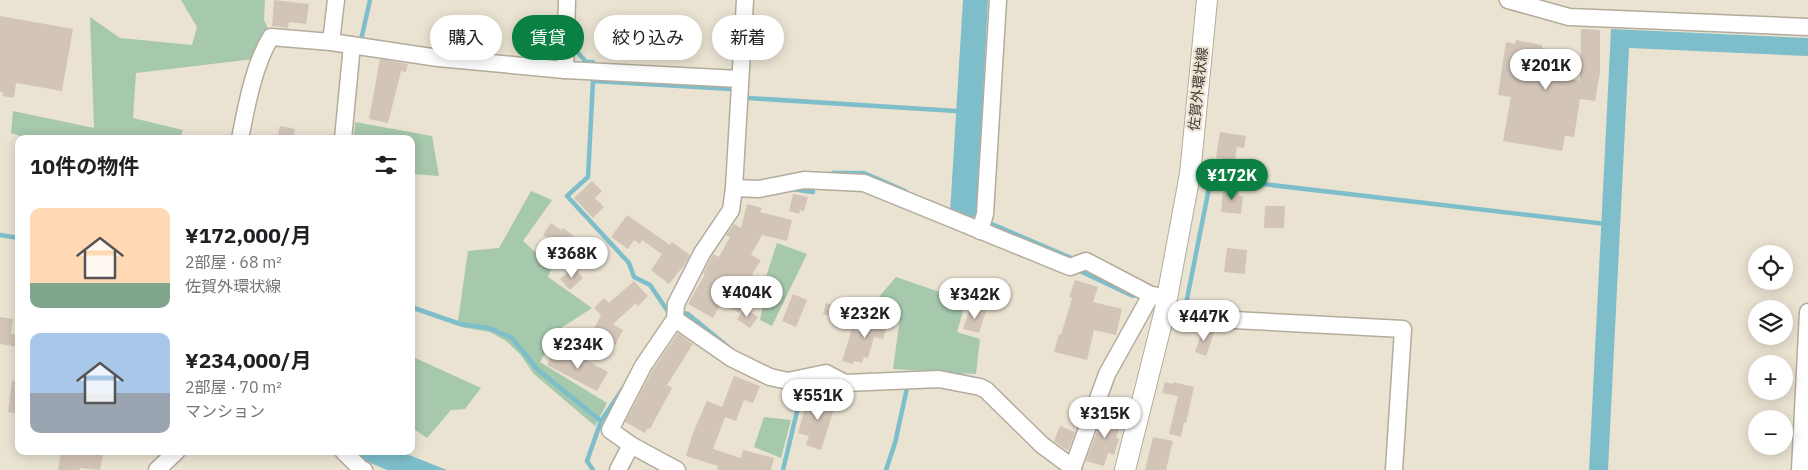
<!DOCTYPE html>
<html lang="ja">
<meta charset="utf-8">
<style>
:root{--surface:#fff;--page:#f6f6f6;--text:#202124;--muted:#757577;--accent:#0b8043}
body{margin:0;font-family:"IBM Plex Sans","Noto Sans JP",sans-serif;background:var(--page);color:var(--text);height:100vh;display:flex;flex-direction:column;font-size:19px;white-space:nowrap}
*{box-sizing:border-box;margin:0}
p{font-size:16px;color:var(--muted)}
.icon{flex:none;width:28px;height:28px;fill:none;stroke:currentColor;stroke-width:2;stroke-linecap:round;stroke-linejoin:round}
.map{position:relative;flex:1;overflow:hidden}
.panel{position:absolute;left:15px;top:135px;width:400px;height:320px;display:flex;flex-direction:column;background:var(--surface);border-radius:10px;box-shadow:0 2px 12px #0003}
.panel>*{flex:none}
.top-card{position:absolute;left:430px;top:15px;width:475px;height:45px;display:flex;gap:10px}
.tools{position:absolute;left:1748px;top:245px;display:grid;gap:10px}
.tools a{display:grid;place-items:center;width:45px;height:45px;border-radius:50%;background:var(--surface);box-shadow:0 2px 12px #0003;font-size:25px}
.price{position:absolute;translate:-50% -42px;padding:0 11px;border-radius:18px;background:#fff;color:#222;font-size:16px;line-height:32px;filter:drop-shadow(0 1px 2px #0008)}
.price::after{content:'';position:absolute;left:50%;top:30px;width:15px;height:11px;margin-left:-8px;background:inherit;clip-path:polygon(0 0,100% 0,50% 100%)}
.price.selected{background:var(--accent);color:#fff}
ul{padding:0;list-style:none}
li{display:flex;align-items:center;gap:15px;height:125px;padding:0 15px}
li span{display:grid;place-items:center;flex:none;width:140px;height:100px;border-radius:10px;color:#555}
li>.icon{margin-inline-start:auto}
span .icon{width:60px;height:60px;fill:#fffc;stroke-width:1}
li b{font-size:21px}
h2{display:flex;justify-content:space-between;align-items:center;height:60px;padding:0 15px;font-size:21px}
.chip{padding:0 18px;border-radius:22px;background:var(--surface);box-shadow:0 2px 12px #0003;font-size:18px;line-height:45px}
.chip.selected{background:var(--accent);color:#fff}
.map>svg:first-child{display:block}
.green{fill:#a6c8ad}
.water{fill:#7ebecb}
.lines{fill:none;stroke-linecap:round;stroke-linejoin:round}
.stream{stroke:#7ebecb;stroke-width:4.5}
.building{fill:#d3c4b8}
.minor-casing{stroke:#b3ac9c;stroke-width:19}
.major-casing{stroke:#b3ac9c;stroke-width:22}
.minor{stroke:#fff;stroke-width:16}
.major{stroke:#fff;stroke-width:20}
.labels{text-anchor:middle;stroke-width:4.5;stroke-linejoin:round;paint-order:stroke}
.street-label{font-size:14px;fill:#393630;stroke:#eae3d2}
</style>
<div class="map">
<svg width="1808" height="470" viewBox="0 0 1808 470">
<rect width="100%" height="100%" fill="#eae3d2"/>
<!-- green -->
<g class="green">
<polygon points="181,0 265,0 264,20 270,33 256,47 254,59 136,73 133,118 183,130 179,139 30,139 11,133 13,111 94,128 90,17 120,38 192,45 197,27"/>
<polygon points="355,122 432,136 439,176 411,174 411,139 354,139"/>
<polygon points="531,191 552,200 523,241 552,267 548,277 592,308 558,330 540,362 607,403 595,426 534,374 520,354 506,341 490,332 461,327 458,321 468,251 499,248"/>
<polygon points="777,243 807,254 772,326 760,320 763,306 729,284 737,272 763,286"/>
<polygon points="896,277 966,301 957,332 980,339 976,374 893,369 901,311 877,299"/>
<polygon points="411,356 481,388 465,409 451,410 427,438 411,427"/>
<polygon points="764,417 791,420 781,458 754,447"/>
</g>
<!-- water -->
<g class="water">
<polygon points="963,0 988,0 977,214 970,220 950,213"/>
<polygon points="1611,29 1808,38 1808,56 1629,48 1608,470 1589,470"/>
<polygon points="356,451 399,451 447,470 387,470 366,461"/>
</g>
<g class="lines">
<!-- stream -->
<g class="stream">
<polyline points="361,40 370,0"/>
<polyline points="573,44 573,47 586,62 593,62"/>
<polyline points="748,98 956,111"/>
<polyline points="833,173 864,173 905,191"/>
<polyline points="792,189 813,192"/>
<polyline points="987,222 1076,260"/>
<polyline points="0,235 19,238"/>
<polyline points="1079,267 1082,272 1133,296"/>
<polyline points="411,307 460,324 489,328 512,338 538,370 601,421"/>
<polyline points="1185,309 1211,178 1606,224"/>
<polyline points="671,311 667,310 650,285 634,277 629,263 567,196 588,177 593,81 731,89"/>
<polyline points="679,312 688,314 727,346"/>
<polyline points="939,372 964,376"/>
<polyline points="796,384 800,387 832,382"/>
<polyline points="593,470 587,461 601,421 624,387"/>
<polyline points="783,470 799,403 800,387"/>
<polyline points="886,470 895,443 907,388"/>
</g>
</g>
<!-- building -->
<g class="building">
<polygon points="274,0 309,4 306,24 289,22 288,28 272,26"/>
<polygon points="0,16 73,29 62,91 16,83 14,98 3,96 3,93 0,92"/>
<polygon points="1581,29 1600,30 1600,72 1595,101 1580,99 1574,137 1565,136 1562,151 1503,141 1511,97 1498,95 1506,42 1515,44 1516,40 1542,45 1542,48 1562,51 1558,77 1580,81"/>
<polygon points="380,59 408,64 406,72 401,71 388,123 369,119"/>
<polygon points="280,126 295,129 293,139 277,139"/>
<polygon points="1220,132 1246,136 1244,148 1237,147 1235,161 1216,158"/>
<polygon points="592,181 602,191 595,198 604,207 593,218 574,198"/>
<polygon points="1223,188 1239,189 1239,196 1243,196 1241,214 1221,212"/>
<polygon points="793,194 808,197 804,211 800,210 799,214 789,211"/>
<polygon points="747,204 762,208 760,212 792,220 787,241 762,235 751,255 761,260 752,275 763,281 756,292 752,290 739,313 721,303 713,318 688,304 705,274 703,273 711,258 713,254 719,257 730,237 726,235 734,224 741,228"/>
<polygon points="1265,206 1285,206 1284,228 1264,228"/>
<polygon points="627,215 670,245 672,242 690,255 685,264 669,284 651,270 662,254 642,240 640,244 634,240 628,249 611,237"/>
<polygon points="551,223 561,230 563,228 574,236 557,259 541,247 547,238 543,235"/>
<polygon points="1227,248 1247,250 1245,274 1224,272"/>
<polygon points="574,267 583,278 570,290 560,279"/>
<polygon points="1075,280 1098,287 1093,302 1122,309 1116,335 1094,330 1087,360 1054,352 1059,334 1061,335 1072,298 1069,297"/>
<polygon points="634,281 648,296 638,306 636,303 613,324 623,330 615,345 592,333 601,315 594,308 604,298 609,303"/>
<polygon points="793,294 807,300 796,327 782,321"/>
<polygon points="826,303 847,309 843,320 823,314"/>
<polygon points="970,307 986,311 979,333 963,329"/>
<polygon points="744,308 758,317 750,328 737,319"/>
<polygon points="867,314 889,320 883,339 874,337 868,358 864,357 862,363 854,361 853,364 842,361 852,329 862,332"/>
<polygon points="0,317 13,319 11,334 19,335 19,347 0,344"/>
<polygon points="1203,329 1214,333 1206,356 1195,352"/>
<polygon points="678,333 693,344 667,385 672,388 650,429 648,428 645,433 625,422 652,371"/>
<polygon points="555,349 578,362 581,357 608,372 597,391 547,365"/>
<polygon points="734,376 760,386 753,403 744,400 736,421 725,417 713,449 741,458 743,450 774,458 771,470 717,470 718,466 686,456 693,433 707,401 722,407"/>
<polygon points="12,381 19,381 19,414 8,412"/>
<polygon points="1165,382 1173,384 1173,382 1194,387 1186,423 1184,422 1181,437 1169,434 1178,396 1162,393"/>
<polygon points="827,393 838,396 821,450 806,445 809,436 798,433 807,401 823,406"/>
<polygon points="1105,410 1116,413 1115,416 1122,419 1116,438 1119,439 1114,455 1108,453 1104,466 1086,461"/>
<polygon points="1060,426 1075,432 1068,451 1054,441"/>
<polygon points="1153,437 1173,441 1166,470 1145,470"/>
<polygon points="61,451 92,451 103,453 100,470 80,468 79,470 58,470"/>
</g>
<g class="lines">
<!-- minor casing -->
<g class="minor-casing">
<g id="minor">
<polyline points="1508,0 1569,17 1808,27"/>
<polyline points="331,42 336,0"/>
<polyline points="565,70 567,0"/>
<path d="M240 139C246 108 254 64 271 37L331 42 438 58 565 70 740 79"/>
<polyline points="343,139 352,45"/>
<polyline points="734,188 759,189 804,180 864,183 1070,267 1086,261 1151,295 1167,297"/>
<polyline points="980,231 985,214 998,0"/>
<polyline points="1164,314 1175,317 1403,329 1394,470"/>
<polyline points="675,319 731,358 770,377 788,381 826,373 845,383 939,379 980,387 986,390 1042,445 1073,468"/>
<polyline points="343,451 361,469 364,470"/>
<polyline points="157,470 177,451"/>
<polyline points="618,470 631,445"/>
<polyline points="677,470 631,445 610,430 643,366 675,319 676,304 702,253 731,210 734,188 745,0"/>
<polyline points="1072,470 1107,374 1151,295"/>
<polyline points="1800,470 1808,312"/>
</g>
</g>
<!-- major casing -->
<g class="major-casing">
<polyline id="major" points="1125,470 1164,314 1190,174 1207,0"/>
</g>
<!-- minor -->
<use href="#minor" class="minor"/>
<!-- major -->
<use href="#major" class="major"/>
</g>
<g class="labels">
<!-- street labels -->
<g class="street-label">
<text transform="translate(1198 89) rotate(-84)" y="5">佐賀外環状線</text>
</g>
</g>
</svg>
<div class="tools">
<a><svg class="icon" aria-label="locate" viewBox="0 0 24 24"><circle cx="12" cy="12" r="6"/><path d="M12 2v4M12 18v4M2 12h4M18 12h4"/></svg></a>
<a><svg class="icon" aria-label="layers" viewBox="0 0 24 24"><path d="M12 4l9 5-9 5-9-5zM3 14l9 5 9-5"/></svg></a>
<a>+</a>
<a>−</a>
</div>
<b class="price" style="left:1546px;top:91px">¥201K</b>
<b class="price selected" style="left:1232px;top:201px">¥172K</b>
<b class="price" style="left:572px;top:279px">¥368K</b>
<b class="price" style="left:747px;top:318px">¥404K</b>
<b class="price" style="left:975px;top:320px">¥342K</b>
<b class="price" style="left:865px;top:339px">¥232K</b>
<b class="price" style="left:1204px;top:342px">¥447K</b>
<b class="price" style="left:578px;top:370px">¥234K</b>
<b class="price" style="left:818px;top:421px">¥551K</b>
<b class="price" style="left:1105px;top:439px">¥315K</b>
<div class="top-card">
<a class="chip">購入</a>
<a class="chip selected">賃貸</a>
<a class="chip">絞り込み</a>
<a class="chip">新着</a>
</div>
<section class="panel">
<h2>10件の物件<svg class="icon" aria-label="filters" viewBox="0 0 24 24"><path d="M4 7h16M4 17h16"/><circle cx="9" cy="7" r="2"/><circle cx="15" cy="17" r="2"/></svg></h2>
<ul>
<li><span style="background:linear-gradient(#ffd9b3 75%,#7fa58c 0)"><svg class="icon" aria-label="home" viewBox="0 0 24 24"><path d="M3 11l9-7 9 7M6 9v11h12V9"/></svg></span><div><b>¥172,000/月</b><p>2部屋 · 68 m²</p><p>佐賀外環状線</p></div></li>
<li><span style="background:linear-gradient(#a9c7e8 60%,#9aa5b1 0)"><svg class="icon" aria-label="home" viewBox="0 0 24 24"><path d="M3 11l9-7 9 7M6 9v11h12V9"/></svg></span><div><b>¥234,000/月</b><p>2部屋 · 70 m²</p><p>マンション</p></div></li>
</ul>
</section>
</div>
